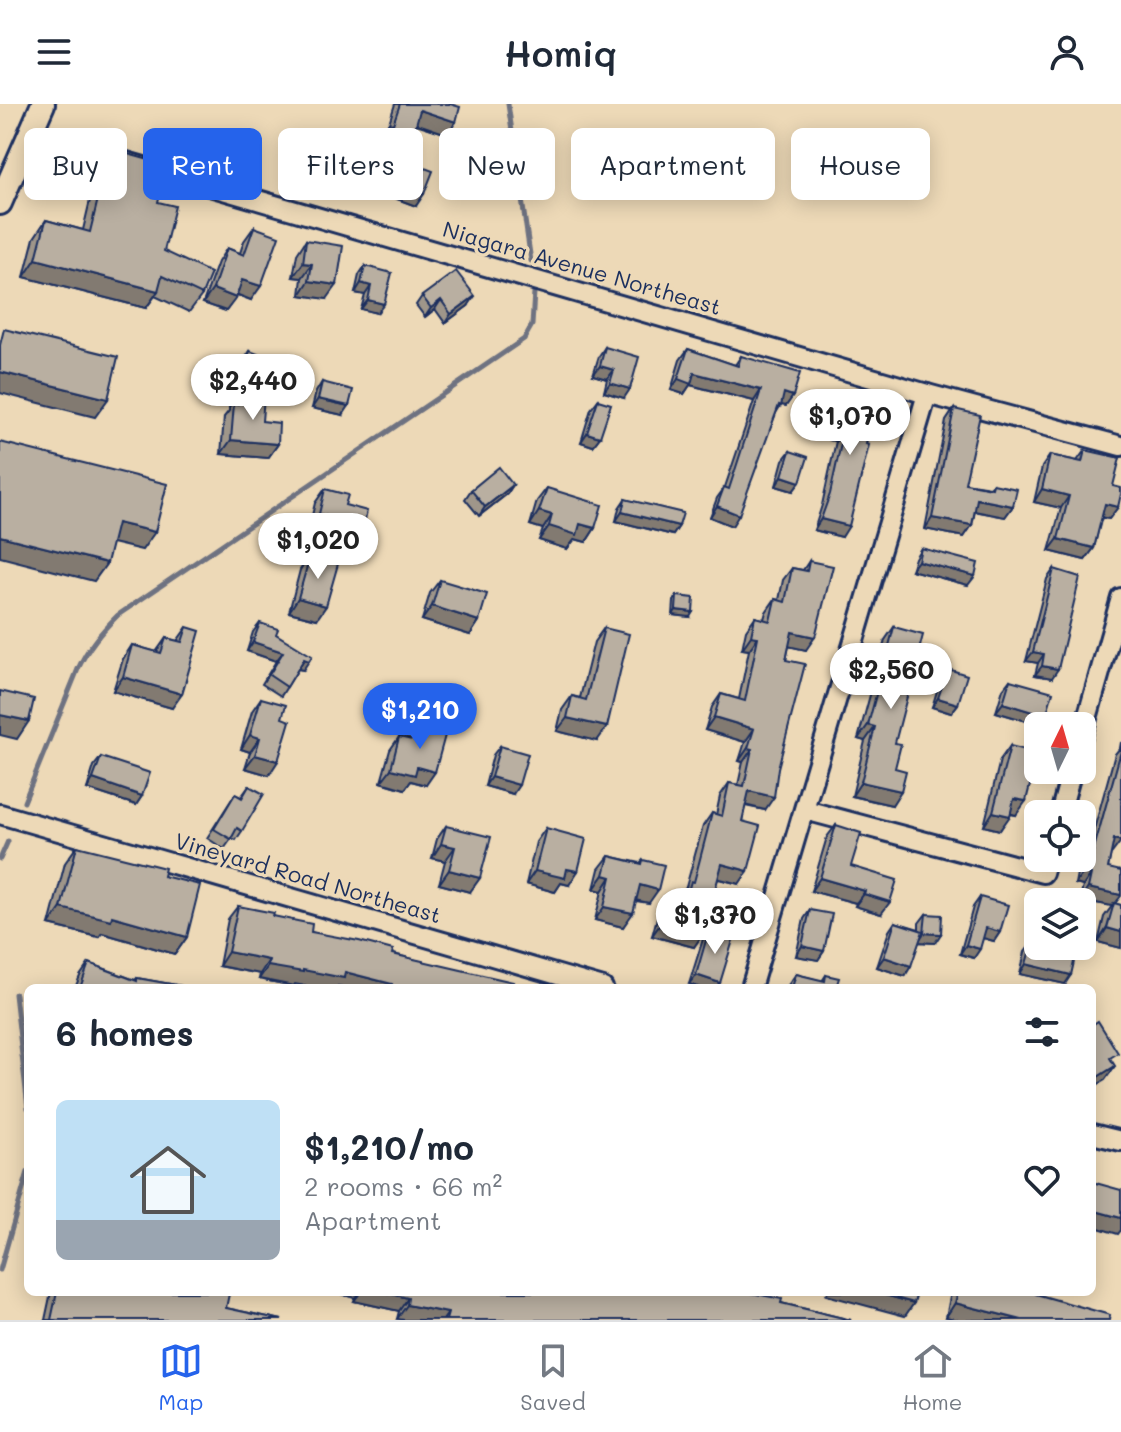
<!DOCTYPE html>
<meta charset="utf-8">
<style>
:root{--surface:#fff;--page:#f6f6f7;--text:#1f2937;--muted:#747a83;--line:#e0e1e3;--accent:#2563eb}
body{margin:0;font-family:Mali,sans-serif;background:var(--page);color:var(--text);height:100vh;display:flex;flex-direction:column;font-size:30px;white-space:nowrap}
*{box-sizing:border-box;margin:0}
p{font-size:26px;color:var(--muted)}
.icon{flex:none;width:44px;height:44px;fill:none;stroke:currentColor;stroke-width:2;stroke-linecap:round;stroke-linejoin:round}
.map{position:relative;flex:1;overflow:hidden}
.details{position:absolute;left:24px;top:880px;width:1072px;height:312px;display:flex;flex-direction:column;background:var(--surface);border-radius:12px;box-shadow:0 4px 20px #0003}
.details>*{flex:none}
.hud{position:absolute;left:24px;top:24px;width:1074px;height:72px;display:flex;gap:16px}
.needle{width:52px;rotate:5deg}
.tools{position:absolute;left:1024px;top:608px;display:grid;gap:16px}
.tools a{display:grid;place-items:center;width:72px;height:72px;border-radius:12px;background:var(--surface);box-shadow:0 4px 20px #0003;font-size:40px}
.price{position:absolute;translate:-50% -68px;padding:0 18px;border-radius:28px;background:#fff;color:#222;font-size:26px;line-height:52px;filter:drop-shadow(0 2px 4px #0008)}
.price::after{content:'';position:absolute;left:50%;top:48px;width:24px;height:18px;margin-left:-12px;background:inherit;clip-path:polygon(0 0,100% 0,50% 100%)}
.price.current{background:var(--accent);color:#fff}
ul{padding:0;list-style:none}
li{display:flex;align-items:center;gap:24px;height:200px;padding:0 32px}
li span{display:grid;place-items:center;flex:none;width:224px;height:160px;border-radius:12px;color:#555}
li>.icon{margin-inline-start:auto}
span .icon{width:96px;height:96px;fill:#fffc;stroke-width:1}
li b{font-size:34px}
h2{display:flex;justify-content:space-between;align-items:center;height:96px;padding:0 32px;font-size:34px}
.pill{padding:0 28px;border-radius:12px;background:var(--surface);box-shadow:0 4px 20px #0003;font-size:28px;line-height:72px}
.pill.current{background:var(--accent);color:#fff}
header{display:flex;justify-content:space-between;align-items:center;height:104px;padding:0 32px;background:var(--surface);font-size:36px;font-weight:600}
.dock{display:flex;justify-content:space-around;align-items:center;height:112px;border-top:2px solid var(--line);background:var(--surface);font-size:22px;color:var(--muted)}
.dock a{display:grid;justify-items:center;gap:4px}
.dock .current{color:var(--accent)}
.map>svg:first-child{display:block}
.lines{fill:none;stroke-linecap:round;stroke-linejoin:round}
.stream{stroke:#6e7281;stroke-width:5}
.minor-casing{stroke:#1b2f5e;stroke-width:24}
.tertiary-casing{stroke:#1b2f5e;stroke-width:28}
.minor{stroke:#edd9b7;stroke-width:18}
.tertiary{stroke:#edd9b7;stroke-width:22}
.wall{fill:#9f968a;stroke:#1b2f5e;stroke-width:2}
.shaded-wall{fill:#827a71;stroke:#1b2f5e;stroke-width:2}
.building{fill:#b9afa1;stroke:#1b2f5e;stroke-width:2}
.labels{text-anchor:middle;stroke-width:7;stroke-linejoin:round;paint-order:stroke}
.street-label{font-size:22px;fill:#1b2f5e;stroke:#edd9b7}
</style>
<header><svg class="icon" aria-label="menu" viewBox="0 0 24 24"><path d="M4 6h16M4 12h16M4 18h16"/></svg>Homiq<svg class="icon" aria-label="person" viewBox="0 0 24 24"><circle cx="12" cy="8" r="4"/><path d="M4 21q1-7 8-7t8 7"/></svg></header>
<div class="map">
<svg width="1121" height="1216" viewBox="0 0 1121 1216">
<rect width="100%" height="100%" fill="#edd9b7"/>
<filter id="ink" filterUnits="userSpaceOnUse"><feTurbulence type="fractalNoise" baseFrequency=".0125" numOctaves="2"/><feDisplacementMap in="SourceGraphic" scale="16" xChannelSelector="R" yChannelSelector="G"/><feConvolveMatrix kernelMatrix="1 2 1 2 8 2 1 2 1" color-interpolation-filters="sRGB"/></filter>
<g filter="url(#ink)">
<g class="lines">
<!-- stream -->
<g class="stream">
<polyline points="508,0 531,157"/>
<path d="M24 698 78 565C88 543 101 528 118 511L524 235 532 221 534 188"/>
<polyline points="0,755 8,737"/>
<polyline points="15,890 28,1004"/>
<polyline points="0,1166 28,1068"/>
</g>
<!-- minor casing -->
<g class="minor-casing">
<g id="minor">
<polyline points="30,30 927,290 1121,342"/>
<polyline points="1082,632 1121,494"/>
<polyline points="805,706 1043,769 1047,754"/>
<polyline points="0,710 603,884"/>
<polyline points="1060,710 1072,666"/>
<polyline points="751,884 927,290"/>
<polyline points="1092,1030 1121,1037"/>
</g>
</g>
<!-- tertiary casing -->
<g class="tertiary-casing">
<polyline id="tertiary" points="0,99 43,0"/>
</g>
<!-- minor -->
<use href="#minor" class="minor"/>
<!-- tertiary -->
<use href="#tertiary" class="tertiary"/>
</g>
<!-- wall -->
<g class="wall">
<polygon points="395,0 450,0 447,30 416,20 406,57 416,102 397,95 399,89 366,80 379,31 389,19"/>
<polygon points="110,45 158,98 164,147 202,191 189,208 155,192 146,204 24,173 34,134 46,116 83,126 98,62"/>
<polygon points="254,123 251,196 237,191 226,207 203,199 218,158 227,144 240,149 244,137"/>
<polygon points="306,136 327,195 300,191 302,174 293,173 297,150"/>
<polygon points="365,162 377,209 361,205 365,191 355,189 359,171"/>
<polygon points="422,192 468,202 445,219 435,205 425,213 416,201"/>
<polygon points="605,243 624,294 604,288 607,275 593,271 599,252"/>
<polygon points="688,245 735,261 741,252 793,292 786,302 781,301 776,309 732,422 710,413 717,394 725,383 754,297 690,281 684,290 671,286 680,256"/>
<polygon points="250,247 262,272 256,282 236,273 244,256"/>
<polygon points="322,278 343,311 312,304 316,288"/>
<polygon points="844,288 842,433 814,426 822,401 836,337 829,336 837,299"/>
<polygon points="239,290 262,317 278,340 268,354 221,350 224,313 229,307 229,303"/>
<polygon points="598,296 600,333 593,342 581,338 591,305"/>
<polygon points="954,305 965,379 990,383 993,380 1013,402 1005,413 975,407 972,421 964,433 925,425 946,317"/>
<polygon points="1085,346 1113,382 1118,403 1109,415 1101,414 1094,444 1085,456 1049,447 1061,404 1034,398 1042,363 1050,351 1077,357"/>
<polygon points="790,347 800,378 793,387 776,382 783,356"/>
<polygon points="513,381 507,390 479,412 465,395 471,386"/>
<polygon points="547,384 595,424 586,438 575,435 567,445 539,436 543,425 530,421 537,397"/>
<polygon points="325,385 345,401 360,437 350,450 329,445 333,430 309,424 315,399"/>
<polygon points="625,395 679,422 673,431 616,417 619,404"/>
<polygon points="921,444 968,481 911,466 915,454"/>
<polygon points="310,452 317,515 289,508 300,466"/>
<polygon points="809,457 806,546 789,542 786,556 765,706 745,702 742,717 739,780 718,775 694,843 652,832 660,803 669,791 681,794 686,783 703,722 712,709 716,711 720,692 729,679 738,681 743,658 739,657 745,638 705,626 712,603 721,590 739,595 749,546 742,545 746,526 755,513 764,515 766,508 775,495 779,496 783,476 792,464 803,466"/>
<polygon points="1054,465 1052,574 1035,571 1038,559 1026,557 1047,475"/>
<polygon points="440,476 479,517 470,531 422,516 430,489"/>
<polygon points="677,492 690,513 673,511 674,497"/>
<polygon points="260,519 276,530 303,566 298,565 281,592 262,580 276,557 247,547 253,528"/>
<polygon points="187,523 172,604 113,587 123,555 132,541 156,548 166,534 177,537"/>
<polygon points="894,523 895,639 892,701 852,692 865,637 858,635 885,536"/>
<polygon points="604,524 597,637 557,627 562,606 572,592 580,594 594,538"/>
<polygon points="948,565 958,600 951,609 932,603 941,574"/>
<polygon points="1010,576 1040,621 996,608 1003,585"/>
<polygon points="261,594 282,614 269,671 245,664 250,648 241,645 252,607"/>
<polygon points="426,618 426,681 411,677 405,685 381,678 390,646 399,633 415,637 417,632"/>
<polygon points="1121,638 1121,735 1111,748 1108,764 1116,800 1121,801 1121,844 1098,838 1104,813 1112,802 1080,796 1083,782 1075,780 1079,759 1088,747 1115,650 1120,644"/>
<polygon points="500,642 513,690 485,682 493,651"/>
<polygon points="1010,642 1016,711 1010,710 1000,726 984,722 1000,656"/>
<polygon points="101,653 142,692 136,701 87,685 94,662"/>
<polygon points="249,682 242,727 236,736 232,734 224,745 207,734 235,690 241,693"/>
<polygon points="836,721 851,762 881,810 855,802 856,799 811,787 827,733"/>
<polygon points="446,722 470,788 439,780 445,757 432,754 437,735"/>
<polygon points="546,724 569,781 561,779 555,788 526,780 536,738"/>
<polygon points="77,742 163,772 187,833 175,850 102,829 99,833 49,821 65,759"/>
<polygon points="609,752 640,759 643,756 649,799 636,797 623,823 595,816 602,787 594,785 599,765"/>
<polygon points="980,793 1000,828 994,837 983,834 974,854 960,850 973,803"/>
<polygon points="238,802 273,812 311,828 522,884 347,884 338,882 337,884 316,884 295,880 294,882 259,875 260,870 219,862 228,815"/>
<polygon points="810,806 824,847 818,856 796,852 804,815"/>
<polygon points="926,810 935,839 919,838 905,872 877,863 889,827 895,818 919,825 919,819"/>
<polygon points="709,826 716,884 701,884 689,880 703,835"/>
<polygon points="1032,839 1065,880 1020,870 1025,848"/>
<polygon points="89,859 135,876 137,874 193,884 75,884 80,872"/>
<polygon points="796,870 822,877 826,871 837,880 850,884 786,884"/>
<polygon points="51,1188 216,1188 226,1204 282,1216 45,1216"/>
<polygon points="334,1188 746,1188 781,1199 851,1216 404,1216 397,1215 399,1207 354,1197 355,1194"/>
<polygon points="951,1188 1037,1188 1036,1190 1109,1216 958,1216 946,1213"/>
</g>
<!-- shaded-wall -->
<g class="shaded-wall">
<polygon points="420,6 456,18 447,30 412,18"/>
<polygon points="374,68 407,77 399,89 366,80"/>
<polygon points="405,83 424,90 416,102 397,95"/>
<polygon points="36,155 158,187 146,204 24,173"/>
<polygon points="303,159 312,160 302,174 293,173"/>
<polygon points="242,176 261,182 251,196 233,189"/>
<polygon points="309,177 337,181 327,195 300,191"/>
<polygon points="361,179 371,182 365,191 355,189"/>
<polygon points="213,185 236,194 226,207 203,199"/>
<polygon points="475,192 468,202 445,219 451,210"/>
<polygon points="368,196 384,200 377,209 361,205"/>
<polygon points="441,196 435,205 425,213 431,204"/>
<polygon points="600,262 614,266 607,275 593,271"/>
<polygon points="0,268 108,295 95,313 0,289"/>
<polygon points="694,269 761,286 754,297 690,281 684,290 671,286 678,275"/>
<polygon points="610,279 630,285 624,294 604,288"/>
<polygon points="784,289 793,292 786,302 777,300"/>
<polygon points="318,295 349,302 343,311 312,304"/>
<polygon points="837,325 844,326 836,337 829,336"/>
<polygon points="587,329 600,333 593,342 581,338"/>
<polygon points="231,336 278,340 268,354 221,350"/>
<polygon points="782,372 800,378 793,387 776,382"/>
<polygon points="513,381 507,390 479,412 485,403"/>
<polygon points="1042,385 1069,392 1061,404 1034,398"/>
<polygon points="977,395 1013,402 1005,413 969,406"/>
<polygon points="1105,400 1118,403 1109,415 1096,412"/>
<polygon points="717,402 739,411 732,422 710,413"/>
<polygon points="539,407 552,411 543,425 530,421"/>
<polygon points="622,408 679,422 673,431 616,417"/>
<polygon points="319,410 342,416 333,430 309,424"/>
<polygon points="932,414 972,421 964,433 925,425"/>
<polygon points="821,415 849,422 842,433 814,426"/>
<polygon points="117,419 155,428 142,446 104,437"/>
<polygon points="580,420 595,424 586,438 575,435 567,445 539,436 549,422"/>
<polygon points="0,432 107,459 94,477 0,453"/>
<polygon points="338,432 360,437 350,450 329,445"/>
<polygon points="1058,435 1094,444 1085,456 1049,447"/>
<polygon points="918,457 975,472 968,481 911,466"/>
<polygon points="298,494 326,502 317,515 289,508"/>
<polygon points="432,502 479,517 470,531 422,516"/>
<polygon points="676,506 693,508 690,513 673,511"/>
<polygon points="792,528 815,533 806,546 783,541"/>
<polygon points="751,532 758,533 749,546 742,545"/>
<polygon points="253,538 283,548 276,557 247,547"/>
<polygon points="1033,548 1044,550 1038,559 1026,557"/>
<polygon points="304,555 309,557 303,566 298,565"/>
<polygon points="1042,562 1058,565 1052,574 1035,571"/>
<polygon points="123,573 182,590 172,604 113,587"/>
<polygon points="938,594 958,600 951,609 932,603"/>
<polygon points="1003,599 1046,612 1040,621 996,608"/>
<polygon points="0,611 29,617 17,635 0,631"/>
<polygon points="714,613 754,625 745,638 705,626"/>
<polygon points="567,614 607,623 597,637 557,627"/>
<polygon points="868,621 875,623 865,637 858,635"/>
<polygon points="250,631 260,634 250,648 241,645"/>
<polygon points="748,644 752,645 743,658 739,657"/>
<polygon points="255,651 278,657 269,671 245,664"/>
<polygon points="417,663 435,668 426,681 411,677 405,685 381,678 391,665"/>
<polygon points="491,673 519,681 513,690 485,682"/>
<polygon points="93,675 142,692 136,701 87,685"/>
<polygon points="861,678 901,687 892,701 852,692"/>
<polygon points="749,687 774,693 765,706 740,700"/>
<polygon points="1014,695 1026,697 1016,711 1005,708"/>
<polygon points="993,708 1010,712 1000,726 984,722"/>
<polygon points="1114,735 1121,737 1112,749 1106,747"/>
<polygon points="441,740 455,743 445,757 432,754"/>
<polygon points="722,760 748,767 739,780 713,773"/>
<polygon points="567,765 578,767 569,781 561,779 555,788 526,780 535,767"/>
<polygon points="449,766 480,774 470,788 439,780"/>
<polygon points="1084,768 1091,770 1083,782 1075,780"/>
<polygon points="604,771 611,773 602,787 594,785"/>
<polygon points="820,774 865,787 856,799 811,787"/>
<polygon points="640,781 658,786 649,799 630,795"/>
<polygon points="1088,784 1121,791 1121,792 1113,802 1114,799 1112,802 1080,796"/>
<polygon points="864,790 890,798 881,810 855,802"/>
<polygon points="604,803 633,809 623,823 595,816"/>
<polygon points="61,804 112,812 187,833 175,850 102,829 99,833 49,821"/>
<polygon points="661,819 703,830 694,843 652,832"/>
<polygon points="986,824 1000,828 994,837 979,833"/>
<polygon points="1107,824 1121,828 1121,844 1098,838"/>
<polygon points="924,829 941,830 935,839 918,838"/>
<polygon points="966,841 980,845 974,854 960,850"/>
<polygon points="802,842 824,847 818,856 796,852"/>
<polygon points="228,848 269,856 260,870 219,862"/>
<polygon points="884,853 911,862 905,872 877,863"/>
<polygon points="1026,860 1071,871 1065,880 1020,870"/>
<polygon points="268,862 303,866 345,868 392,880 389,884 347,884 338,882 337,884 316,884 295,880 294,882 259,875"/>
<polygon points="696,871 720,879 716,884 701,884 689,880"/>
<polygon points="1115,962 1105,976 1092,984 1092,979 1096,974"/>
<polygon points="1092,1106 1121,1114 1121,1126 1118,1130 1092,1122"/>
<polygon points="334,1188 359,1188 355,1194"/>
<polygon points="361,1188 384,1188 408,1194 399,1207 354,1197"/>
<polygon points="828,1188 874,1188 914,1199 905,1212 826,1191"/>
<polygon points="955,1199 1022,1216 958,1216 946,1213"/>
<polygon points="407,1201 448,1209 443,1216 404,1216 397,1215"/>
</g>
<!-- building -->
<g class="building">
<polygon points="400,0 450,0 460,3 456,18 420,6 406,57 433,67 424,90 405,83 407,77 374,68 388,19 393,20"/>
<polygon points="110,45 167,61 158,98 175,102 164,147 211,169 202,191 162,172 158,187 36,155 46,116 90,128"/>
<polygon points="254,123 279,132 261,182 242,176 236,194 213,185 227,144 244,151"/>
<polygon points="306,136 343,142 337,181 309,177 312,160 303,159"/>
<polygon points="365,162 392,169 384,200 368,196 371,182 361,179"/>
<polygon points="456,167 475,192 451,210 441,196 431,204 422,192"/>
<polygon points="4,225 118,253 108,295 0,268 0,241"/>
<polygon points="605,243 639,253 630,285 610,279 614,266 600,262"/>
<polygon points="688,245 738,262 741,252 800,269 793,292 784,289 781,302 779,301 739,411 717,402 724,383 729,385 761,286 694,269 691,280 678,275"/>
<polygon points="250,247 270,255 262,272 243,264"/>
<polygon points="322,278 353,286 349,302 318,295"/>
<polygon points="844,288 876,295 866,340 869,341 849,422 821,415 830,390 844,326 837,325"/>
<polygon points="239,290 264,292 262,317 279,319 278,340 231,336 234,300 238,300"/>
<polygon points="598,296 611,300 600,333 587,329"/>
<polygon points="954,305 980,311 965,379 992,384 993,380 1017,385 1013,402 977,395 972,421 932,414"/>
<polygon points="0,338 167,380 155,428 117,419 107,459 0,432"/>
<polygon points="1085,346 1120,354 1113,382 1121,384 1121,390 1118,403 1105,400 1094,444 1058,435 1069,392 1042,385 1050,351 1082,358"/>
<polygon points="790,347 808,353 800,378 782,372"/>
<polygon points="499,363 513,381 485,403 471,386"/>
<polygon points="547,384 602,401 595,424 580,420 577,431 549,422 552,411 539,407"/>
<polygon points="325,385 348,391 345,401 367,407 360,437 338,432 342,416 319,410"/>
<polygon points="625,395 683,409 679,422 622,408"/>
<polygon points="921,444 978,459 975,472 918,457"/>
<polygon points="310,452 338,460 326,502 298,494"/>
<polygon points="809,457 833,462 815,533 792,528 786,556 805,560 778,664 774,693 749,687 742,717 760,722 748,767 722,760 703,830 661,819 669,791 686,795 691,777 694,778 712,709 722,712 729,679 744,682 752,645 748,644 754,625 714,613 721,590 745,597 758,533 751,532 755,513 770,517 775,495 785,498 792,464 807,467"/>
<polygon points="1054,465 1080,473 1058,565 1042,562 1044,550 1033,548"/>
<polygon points="440,476 487,490 479,517 432,502"/>
<polygon points="677,492 694,494 693,508 676,506"/>
<polygon points="260,519 278,525 276,530 312,552 309,557 304,555 287,583 269,571 283,548 253,538"/>
<polygon points="187,523 200,527 182,590 123,573 132,541 161,549 166,534 182,538"/>
<polygon points="894,523 923,531 895,639 901,640 895,664 906,667 901,687 861,678 875,623 868,621"/>
<polygon points="604,524 629,530 607,623 567,614 572,592 586,596"/>
<polygon points="948,565 967,571 958,600 938,594"/>
<polygon points="1010,576 1053,588 1046,612 1003,599"/>
<polygon points="0,587 34,595 29,617 0,611"/>
<polygon points="261,594 286,601 282,614 290,617 278,657 255,651 260,634 250,631"/>
<polygon points="426,618 447,624 435,668 417,663 415,671 391,665 399,633 421,638"/>
<polygon points="500,642 528,650 519,681 491,673"/>
<polygon points="1010,642 1038,649 1026,697 1014,695 1010,712 993,708"/>
<polygon points="1121,647 1121,737 1114,735 1108,764 1121,767 1121,791 1088,784 1091,770 1084,768 1088,747 1093,748"/>
<polygon points="101,653 150,669 142,692 93,675"/>
<polygon points="249,682 264,690 242,727 237,724 231,735 214,725 235,690 242,694"/>
<polygon points="836,721 861,729 851,762 897,776 890,798 864,790 865,787 820,774"/>
<polygon points="446,722 491,733 480,774 449,766 455,743 441,740"/>
<polygon points="546,724 586,735 578,767 567,765 565,774 535,767"/>
<polygon points="77,742 165,764 163,772 200,781 187,833 112,812 111,816 61,804"/>
<polygon points="609,752 642,760 643,756 664,761 658,786 640,781 633,809 604,803 611,773 604,771"/>
<polygon points="980,793 1008,801 1000,828 986,824 980,845 966,841"/>
<polygon points="1114,799 1121,801 1121,828 1107,824"/>
<polygon points="238,802 274,809 273,812 312,820 311,828 359,837 393,846 392,850 513,878 512,881 522,884 391,884 392,880 345,868 344,874 303,866 303,868 268,862 269,856 228,848"/>
<polygon points="810,806 832,810 824,847 802,842"/>
<polygon points="926,810 942,811 941,830 924,829"/>
<polygon points="895,818 923,827 911,862 884,853"/>
<polygon points="709,826 734,833 720,879 696,871"/>
<polygon points="1032,839 1038,840 1038,842 1046,842 1076,849 1071,871 1026,860"/>
<polygon points="89,859 137,877 137,874 193,884 80,884"/>
<polygon points="796,870 825,877 826,871 839,874 837,880 850,884 792,884"/>
<polygon points="1098,917 1118,949 1110,954 1115,962 1096,974 1092,969 1092,921"/>
<polygon points="1092,1078 1121,1086 1121,1114 1092,1106"/>
<polygon points="57,1188 216,1188 229,1190 226,1204 282,1216 51,1216"/>
<polygon points="384,1188 746,1188 782,1195 781,1199 851,1216 446,1216 448,1209 407,1201 408,1194"/>
<polygon points="874,1188 917,1188 914,1199"/>
<polygon points="958,1188 1037,1188 1036,1190 1110,1211 1109,1216 1022,1216 955,1199"/>
</g>
</g>
<g class="labels">
<!-- street labels -->
<g class="street-label">
<text transform="translate(582 164) rotate(16)" y="8">Niagara Avenue Northeast</text>
<text transform="translate(308 774) rotate(16)" y="8">Vineyard Road Northeast</text>
</g>
</g>
</svg>
<div class="tools">
<a><svg class="needle" viewBox="-14 -14 28 28"><path d="M0-13l5 13h-10z" fill="#e53935"/><path d="M0 13l5-13h-10z" fill="#747a83"/></svg></a>
<a><svg class="icon" aria-label="locate" viewBox="0 0 24 24"><circle cx="12" cy="12" r="6"/><path d="M12 2v4M12 18v4M2 12h4M18 12h4"/></svg></a>
<a><svg class="icon" aria-label="layers" viewBox="0 0 24 24"><path d="M12 4l9 5-9 5-9-5zM3 14l9 5 9-5"/></svg></a>
</div>
<b class="price" style="left:253px;top:318px">$2,440</b>
<b class="price" style="left:850px;top:353px">$1,070</b>
<b class="price" style="left:318px;top:477px">$1,020</b>
<b class="price" style="left:891px;top:607px">$2,560</b>
<b class="price current" style="left:420px;top:647px">$1,210</b>
<b class="price" style="left:715px;top:852px">$1,370</b>
<div class="hud">
<a class="pill">Buy</a>
<a class="pill current">Rent</a>
<a class="pill">Filters</a>
<a class="pill">New</a>
<a class="pill">Apartment</a>
<a class="pill">House</a>
</div>
<section class="details">
<h2>6 homes<svg class="icon" aria-label="filters" viewBox="0 0 24 24"><path d="M4 7h16M4 17h16"/><circle cx="9" cy="7" r="2"/><circle cx="15" cy="17" r="2"/></svg></h2>
<ul>
<li><span style="background:linear-gradient(#bfe0f5 75%,#9aa5b1 0)"><svg class="icon" aria-label="home" viewBox="0 0 24 24"><path d="M3 11l9-7 9 7M6 9v11h12V9"/></svg></span><div><b>$1,210/mo</b><p>2 rooms · 66 m²</p><p>Apartment</p></div><svg class="icon" aria-label="heart" viewBox="0 0 24 24"><path d="M12 20l-8-8c-3-5 5-10 8-4 3-6 11-1 8 4z"/></svg></li>
</ul>
</section>
</div>
<nav class="dock">
<a class="current"><svg class="icon" aria-label="map" viewBox="0 0 24 24"><path d="M3 6l6-2 6 2 6-2v14l-6 2-6-2-6 2zM9 4v14M15 6v14"/></svg>Map</a>
<a><svg class="icon" aria-label="saved" viewBox="0 0 24 24"><path d="M7 4h10v16l-5-4-5 4z"/></svg>Saved</a>
<a><svg class="icon" aria-label="home" viewBox="0 0 24 24"><path d="M3 11l9-7 9 7M6 9v11h12V9"/></svg>Home</a>
</nav>
